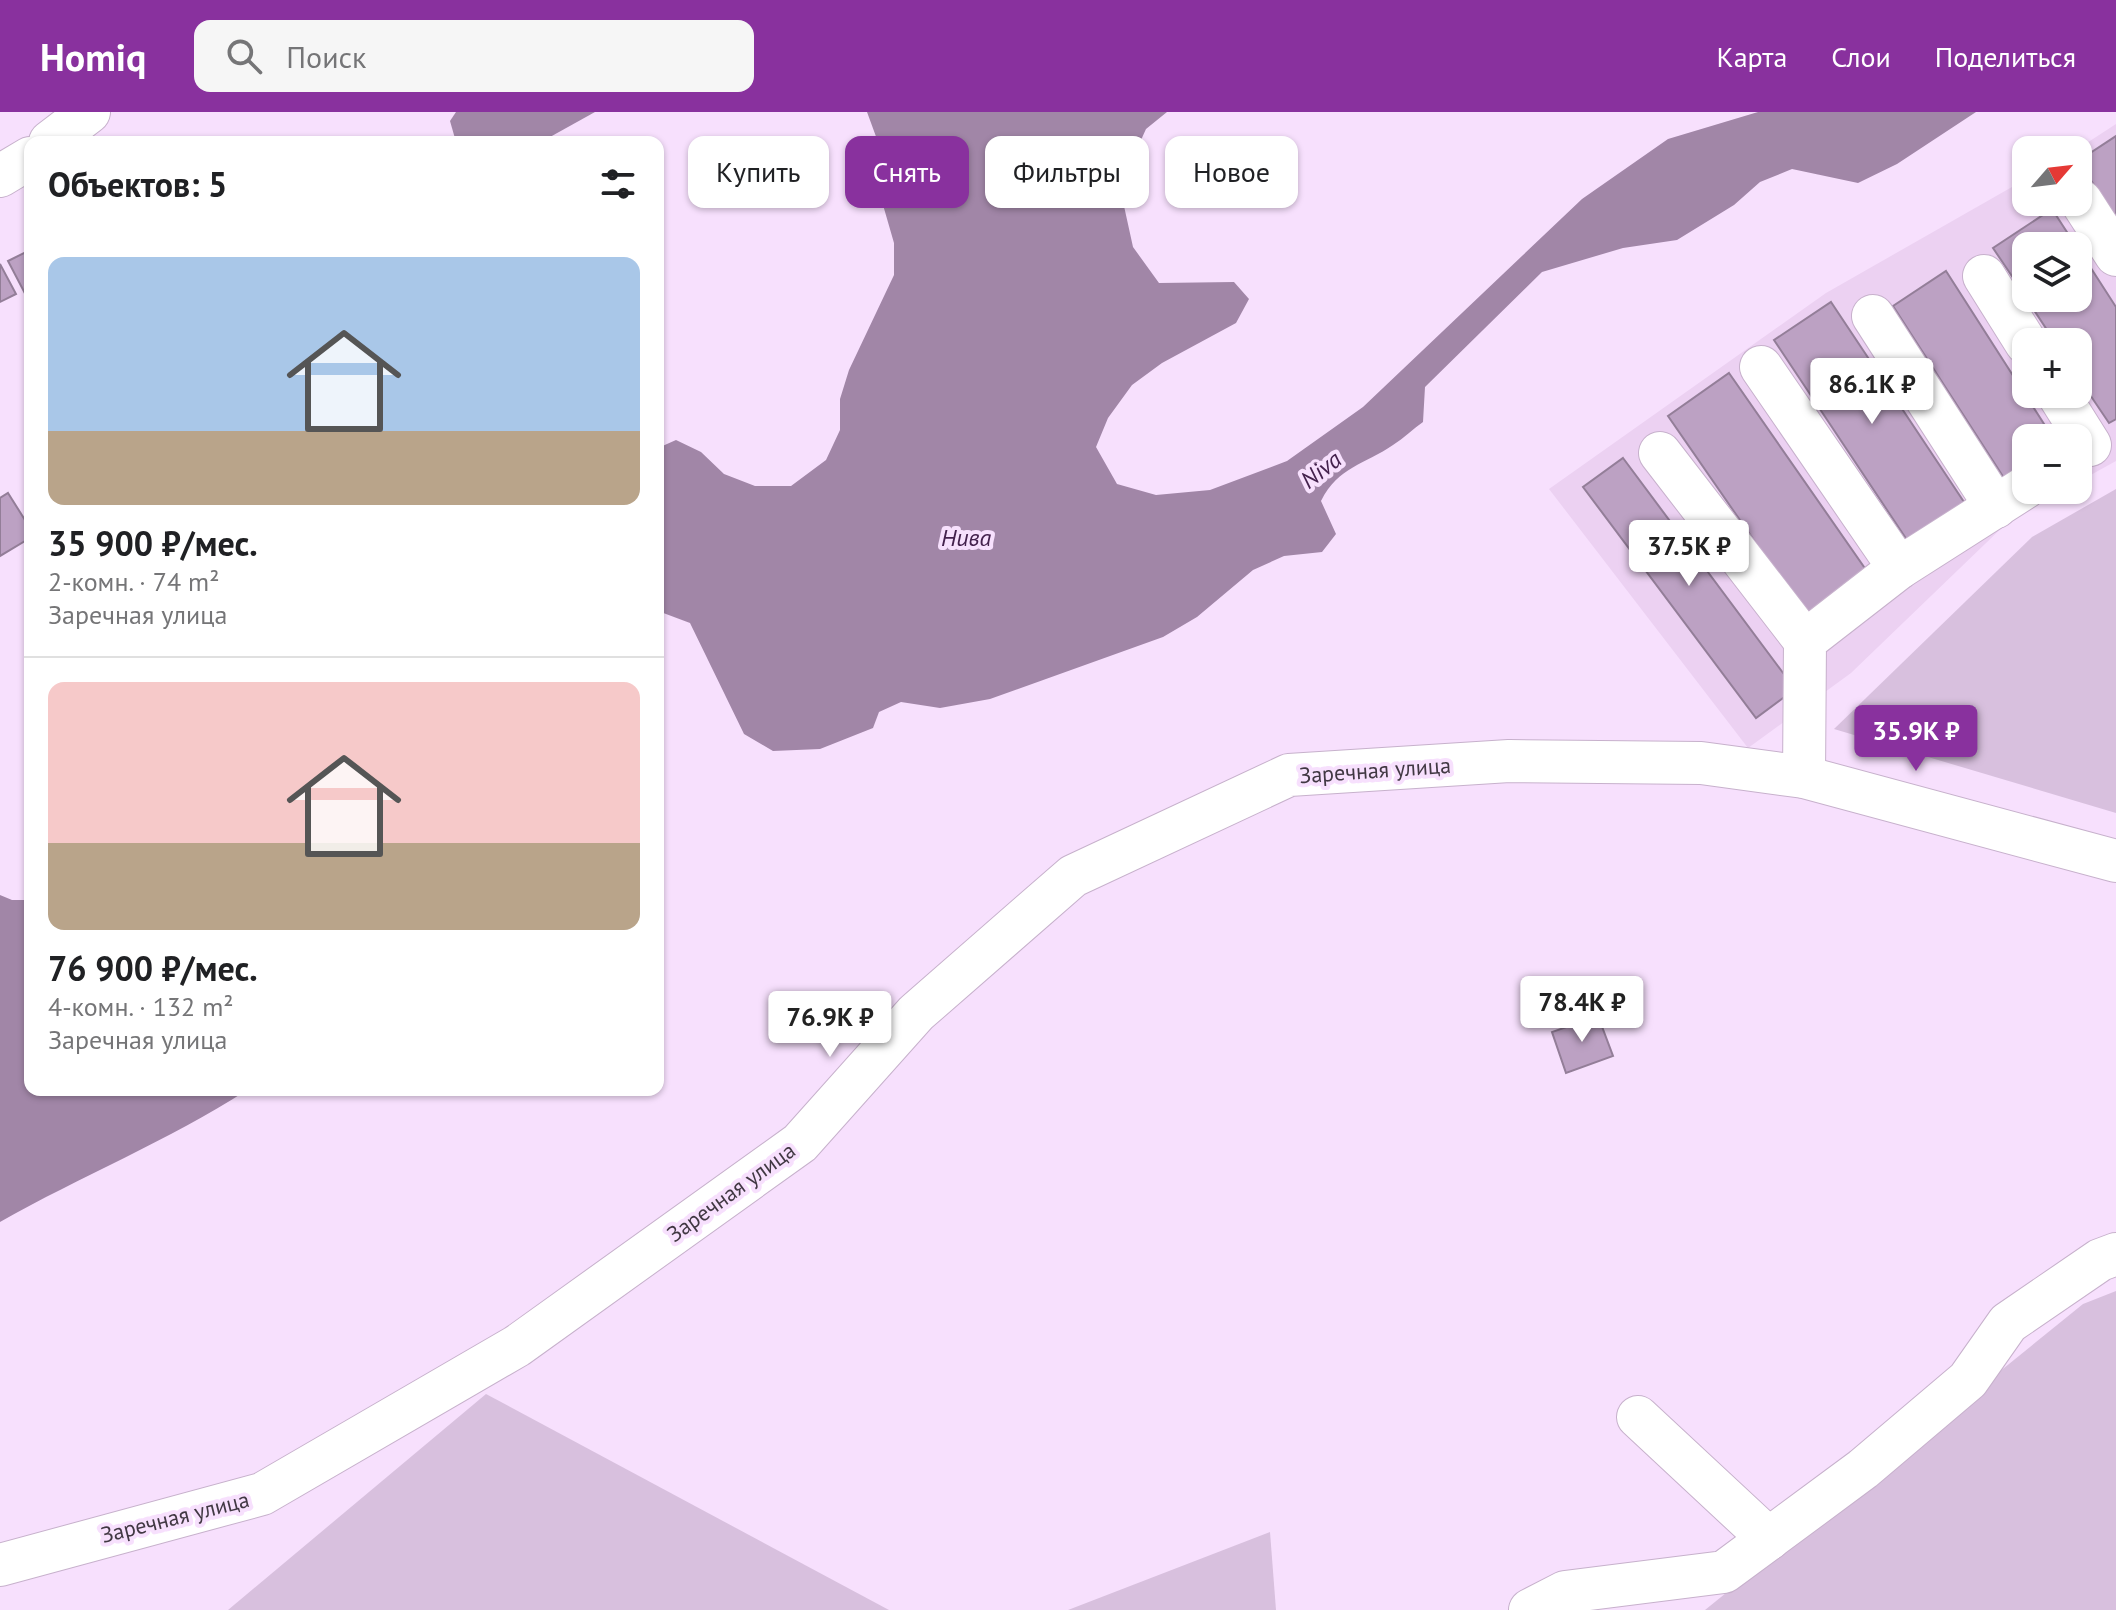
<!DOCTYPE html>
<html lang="ru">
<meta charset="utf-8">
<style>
:root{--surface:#fff;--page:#f6f6f6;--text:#202124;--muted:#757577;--line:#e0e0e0;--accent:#89319e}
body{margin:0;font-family:"PT Sans",sans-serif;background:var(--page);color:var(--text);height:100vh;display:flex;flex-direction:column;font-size:30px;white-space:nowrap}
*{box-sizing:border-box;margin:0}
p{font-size:26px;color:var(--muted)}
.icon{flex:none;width:44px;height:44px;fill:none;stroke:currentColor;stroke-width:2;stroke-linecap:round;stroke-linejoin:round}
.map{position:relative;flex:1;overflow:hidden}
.details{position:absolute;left:24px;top:24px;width:640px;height:960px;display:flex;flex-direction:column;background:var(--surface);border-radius:16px;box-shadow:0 2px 6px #0004}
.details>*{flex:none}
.banner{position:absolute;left:688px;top:24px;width:760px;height:72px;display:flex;gap:16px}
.needle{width:52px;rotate:62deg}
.tools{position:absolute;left:2012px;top:24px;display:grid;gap:16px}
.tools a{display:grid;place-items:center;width:80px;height:80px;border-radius:16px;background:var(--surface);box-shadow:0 2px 6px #0004;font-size:40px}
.price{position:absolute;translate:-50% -68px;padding:0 18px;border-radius:8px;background:#fff;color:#222;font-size:26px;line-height:52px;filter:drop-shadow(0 2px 4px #0008)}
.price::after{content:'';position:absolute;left:50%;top:48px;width:24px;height:18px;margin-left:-12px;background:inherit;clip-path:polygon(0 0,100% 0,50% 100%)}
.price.on{background:var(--accent);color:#fff}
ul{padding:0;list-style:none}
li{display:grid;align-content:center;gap:16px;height:424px;padding:0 24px}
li+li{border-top:2px solid var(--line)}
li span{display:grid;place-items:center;height:248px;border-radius:16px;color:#555}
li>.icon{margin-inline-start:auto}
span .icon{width:144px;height:144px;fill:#fffc;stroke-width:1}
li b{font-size:34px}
h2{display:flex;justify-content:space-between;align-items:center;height:96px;padding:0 24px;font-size:34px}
.tag{padding:0 28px;border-radius:16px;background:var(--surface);box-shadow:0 2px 6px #0004;font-size:28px;line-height:72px}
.tag.on{background:var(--accent);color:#fff}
header{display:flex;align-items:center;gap:48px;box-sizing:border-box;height:112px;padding:0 40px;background:var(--accent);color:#fff}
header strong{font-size:38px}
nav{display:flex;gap:44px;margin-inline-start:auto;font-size:28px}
.search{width:560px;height:72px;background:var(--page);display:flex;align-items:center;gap:20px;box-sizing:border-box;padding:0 28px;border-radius:16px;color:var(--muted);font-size:30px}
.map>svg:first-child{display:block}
.built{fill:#ecd1f2;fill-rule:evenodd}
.green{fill:#d8c0de}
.water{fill:#a186a7}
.building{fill:#bca1c3;stroke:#937e98;stroke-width:2}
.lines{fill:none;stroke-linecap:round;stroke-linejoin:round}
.minor-casing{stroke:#c7b1cc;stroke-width:44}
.minor{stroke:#fff;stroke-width:42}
.labels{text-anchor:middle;stroke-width:8;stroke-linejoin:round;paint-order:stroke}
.street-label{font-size:22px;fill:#413843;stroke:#f7e0fd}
.water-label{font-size:24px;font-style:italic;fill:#44214d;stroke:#f7e0fd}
</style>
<header>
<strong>Homiq</strong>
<div class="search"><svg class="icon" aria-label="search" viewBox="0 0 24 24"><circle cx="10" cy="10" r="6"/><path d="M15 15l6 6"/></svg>Поиск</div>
<nav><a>Карта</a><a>Слои</a><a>Поделиться</a></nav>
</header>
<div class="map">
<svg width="2116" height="1498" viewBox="0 0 2116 1498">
<rect width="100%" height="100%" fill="#f7e0fd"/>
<!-- built -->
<path class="built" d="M2116 12V349L2078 370V326H2026V378H2064L2012 406 1851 561 1748 636 1549 377 1826 181 2026 67V90H2078L2076 38ZM2026 134H2078V186H2026ZM2026 230H2078V282H2026Z"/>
<!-- green -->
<g class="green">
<polygon points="2116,377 2116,701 1834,617 2032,425"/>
<polygon points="2116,1179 2116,1498 1705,1498 2083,1192"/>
<polygon points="486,1282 889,1498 228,1498"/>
<polygon points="1270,1420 1276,1498 1068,1498"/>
</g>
<!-- water -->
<g class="water">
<polygon points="456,0 595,0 550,25 532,30 456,30 450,9"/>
<path d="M867 0H1167L1146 17 1127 59 1124 94 1133 135 1159 171 1234 170 1249 187 1236 211 1162 251 1132 273 1108 306 1096 335 1117 372 1156 383 1210 378 1287 349 1363 295 1582 87 1668 27 1758 0H1976L1897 52 1858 71 1792 57 1760 70 1734 93 1677 128 1623 136 1542 160 1425 275 1423 310C1413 317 1404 326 1393 333 1364 353 1339 354 1321 389L1336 422 1322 440 1284 444 1253 458 1197 505 1163 525 990 587 940 596 901 590 879 600 873 616 820 637 773 639 744 622 690 511 658 499V336L676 328 701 340 724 362 755 374H791L826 348 840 318V287L849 258 894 163V131L881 86 878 30Z"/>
<path d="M0 783 12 788H30V978H247C168 1029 81 1064 0 1110Z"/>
</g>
<!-- building -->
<g class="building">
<polygon points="2116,24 2116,106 2078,49"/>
<polygon points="2052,97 2076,134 2026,134 2026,185 1993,136"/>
<polygon points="2078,136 2116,195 2116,307 2109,311 2078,265 2078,230 2055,230 2026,186 2078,186"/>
<polygon points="30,138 30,191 8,149"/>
<polygon points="0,152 16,182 0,190"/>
<polygon points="1946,159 2053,326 2026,326 2026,352 2004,366 1893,194"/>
<polygon points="1831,190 1970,399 1913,437 1774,228"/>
<polygon points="1729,261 1871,465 1809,508 1668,304"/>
<polygon points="1623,346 1795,577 1756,606 1583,375"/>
<polygon points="8,381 30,416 30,426 0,444 0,386"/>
<polygon points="1598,904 1613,944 1566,961 1552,920"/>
</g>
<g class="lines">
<!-- minor casing -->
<g class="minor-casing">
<g id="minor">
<polyline points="50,30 89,0"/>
<polyline points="0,64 30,46"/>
<polyline points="2081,89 2116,143"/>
<polyline points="1984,164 2026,231"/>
<polyline points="1873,204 1996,395"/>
<polyline points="1761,255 1899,456"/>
<polyline points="2058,282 2090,333"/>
<polyline points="1660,341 1805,529"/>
<polyline points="1804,665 1805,529 1899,456 2026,375"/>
<polyline points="1638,1305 1769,1427"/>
<polyline points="0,1453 262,1382 517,1234 800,1031 916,901 1073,764 1289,663 1509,649 1701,651 1804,665 2116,749"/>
<polyline points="1530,1498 1565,1480 1724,1460 1863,1357 1968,1268 2008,1211 2100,1148 2116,1142"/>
</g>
</g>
<!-- minor -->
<use href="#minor" class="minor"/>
</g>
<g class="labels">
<!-- street labels -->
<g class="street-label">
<text transform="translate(1375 658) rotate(-4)" y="8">Заречная улица</text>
<text transform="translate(731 1080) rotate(-36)" y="8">Заречная улица</text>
<text transform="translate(175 1405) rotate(-14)" y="8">Заречная улица</text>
</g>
<!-- water labels -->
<g class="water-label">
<text transform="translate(1321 358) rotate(-38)" y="8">Niva</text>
<text x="966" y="434">Нива</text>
</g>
</g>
</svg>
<div class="tools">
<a><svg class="needle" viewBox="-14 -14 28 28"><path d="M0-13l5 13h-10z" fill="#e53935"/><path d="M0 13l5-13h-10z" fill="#757577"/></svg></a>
<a><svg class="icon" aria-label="layers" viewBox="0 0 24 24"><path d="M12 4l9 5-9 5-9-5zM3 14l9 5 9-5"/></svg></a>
<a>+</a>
<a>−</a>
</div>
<b class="price" style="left:1872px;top:314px">86.1K ₽</b>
<b class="price" style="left:1689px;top:476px">37.5K ₽</b>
<b class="price on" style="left:1916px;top:661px">35.9K ₽</b>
<b class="price" style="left:1582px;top:932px">78.4K ₽</b>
<b class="price" style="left:830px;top:947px">76.9K ₽</b>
<div class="banner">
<a class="tag">Купить</a>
<a class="tag on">Снять</a>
<a class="tag">Фильтры</a>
<a class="tag">Новое</a>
</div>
<section class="details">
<h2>Объектов: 5<svg class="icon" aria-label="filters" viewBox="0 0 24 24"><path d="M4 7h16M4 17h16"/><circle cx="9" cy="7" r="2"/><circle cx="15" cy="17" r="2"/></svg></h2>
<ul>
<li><span style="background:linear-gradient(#a9c7e8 70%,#b9a48a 0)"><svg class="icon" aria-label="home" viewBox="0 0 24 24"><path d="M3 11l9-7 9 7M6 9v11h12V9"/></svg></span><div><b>35 900 ₽/мес.</b><p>2-комн. · 74 m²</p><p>Заречная улица</p></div></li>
<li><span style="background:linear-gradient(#f6c9c9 65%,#b9a48a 0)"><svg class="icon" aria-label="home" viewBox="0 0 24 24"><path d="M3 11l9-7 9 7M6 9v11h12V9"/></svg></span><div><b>76 900 ₽/мес.</b><p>4-комн. · 132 m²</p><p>Заречная улица</p></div></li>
</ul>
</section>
</div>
